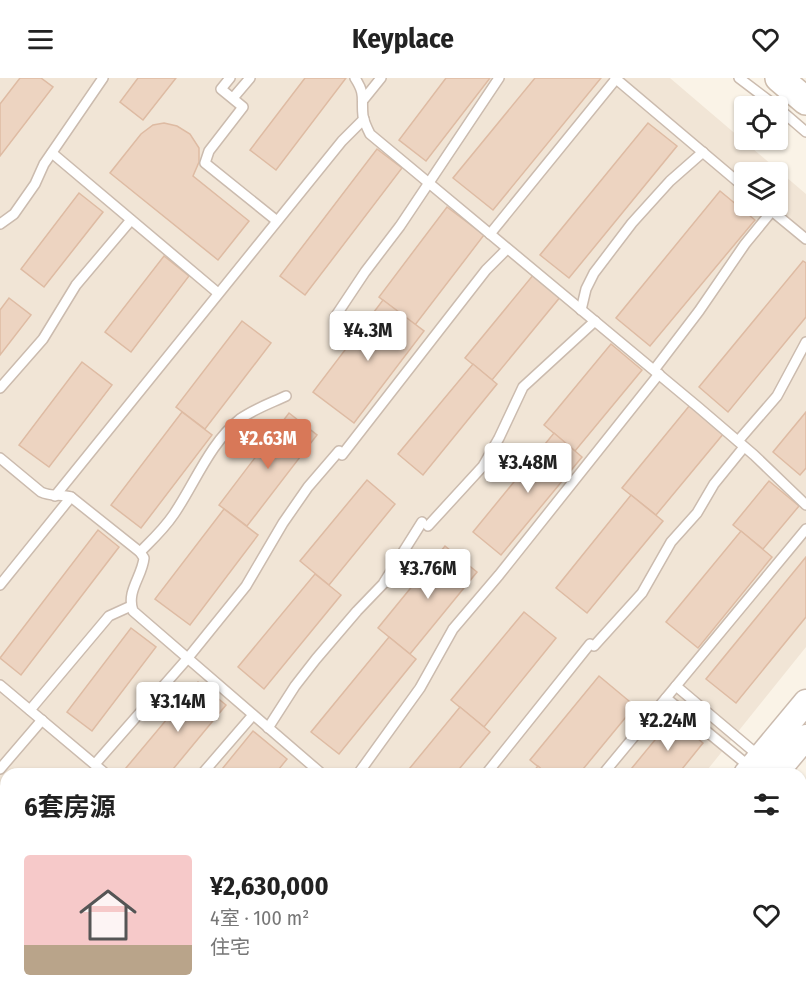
<!DOCTYPE html>
<html lang="zh">
<meta charset="utf-8">
<style>
:root{--surface:#fff;--page:#f2f2f2;--text:#222;--muted:#767676;--line:#e0e0e0;--accent:#d87858}
body{margin:0;font-family:"Fira Sans Condensed","Noto Sans SC",sans-serif;background:var(--page);color:var(--text);height:100vh;display:flex;flex-direction:column;font-size:22px;white-space:nowrap}
*{box-sizing:border-box;margin:0}
p{font-size:20px;color:var(--muted)}
.icon{flex:none;width:33px;height:33px;fill:none;stroke:currentColor;stroke-width:2;stroke-linecap:round;stroke-linejoin:round}
.map{position:relative;flex:1;overflow:hidden}
.panel{position:absolute;left:0px;top:690px;width:807px;height:236px;display:flex;flex-direction:column;background:var(--surface);border-radius:18px 18px 0 0;box-shadow:0 2px 4px #0004}
.panel>*{flex:none}
.fabs{position:absolute;left:734px;top:18px;display:grid;gap:12px}
.fabs a{display:grid;place-items:center;width:54px;height:54px;border-radius:6px;background:var(--surface);box-shadow:0 2px 4px #0004;font-size:30px}
.price{position:absolute;translate:-50% -51px;padding:0 14px;border-radius:6px;background:#fff;color:#222;font-size:20px;line-height:39px;filter:drop-shadow(0 2px 3px #0008)}
.price::after{content:'';position:absolute;left:50%;top:36px;width:18px;height:14px;margin-left:-9px;background:inherit;clip-path:polygon(0 0,100% 0,50% 100%)}
.price.current{background:var(--accent);color:#fff}
ul{padding:0;list-style:none}
li{display:flex;align-items:center;gap:18px;height:150px;padding:0 24px}
li+li{border-top:2px solid var(--line)}
li span{display:grid;place-items:center;flex:none;width:168px;height:120px;border-radius:6px;color:#555}
li>.icon{margin-inline-start:auto}
span .icon{width:72px;height:72px;fill:#fffc;stroke-width:1}
li b{font-size:26px}
h2{display:flex;justify-content:space-between;align-items:center;height:72px;padding:0 24px;font-size:26px}
header{display:flex;justify-content:space-between;align-items:center;height:78px;padding:0 24px;background:var(--surface);font-size:27px;font-weight:700}
.map>svg:first-child{display:block}
.residential{fill:#f1e5d6;fill-rule:evenodd}
.building{fill:#edd4c1;stroke:#debba3;stroke-width:1.5}
.lines{fill:none;stroke-linecap:round;stroke-linejoin:round}
.service-casing{stroke:#cbbbae;stroke-width:12}
.tertiary-casing{stroke:#cbbbae;stroke-width:27}
.secondary-casing{stroke:#cdbcac;stroke-width:30}
.service{stroke:#fff;stroke-width:9}
.tertiary{stroke:#fff;stroke-width:24}
.secondary{stroke:#fff;stroke-width:27}
</style>
<header><svg class="icon" aria-label="menu" viewBox="0 0 24 24"><path d="M4 6h16M4 12h16M4 18h16"/></svg>Keyplace<svg class="icon" aria-label="heart" viewBox="0 0 24 24"><path d="M12 20l-8-8c-3-5 5-10 8-4 3-6 11-1 8 4z"/></svg></header>
<div class="map">
<svg width="806" height="925" viewBox="0 0 806 925">
<rect width="100%" height="100%" fill="#faf3e7"/>
<!-- residential -->
<g class="residential">
<path d="M0 0H670L806 116V569L704 696H6V920H525L520 925H0ZM744 94H777V128H744Z"/>
<polygon points="806,713 806,925 630,925 634,920 801,920 801,719"/>
</g>
<!-- building -->
<g class="building">
<polygon points="20,0 41,0 53,9 0,78 0,26"/>
<polygon points="138,0 176,0 143,42 120,24"/>
<polygon points="305,0 346,0 276,92 250,72"/>
<polygon points="446,0 490,0 426,83 399,62"/>
<polygon points="535,0 601,0 493,132 453,100"/>
<polygon points="164,45 177,48 190,56 199,70 199,84 193,98 249,143 218,182 110,95 141,56 153,47"/>
<polygon points="648,45 677,68 569,200 540,177"/>
<polygon points="377,71 402,90 305,217 280,198"/>
<polygon points="720,113 755,142 650,268 616,240"/>
<polygon points="79,115 103,134 44,209 21,191"/>
<polygon points="447,129 484,157 415,247 379,219"/>
<polygon points="164,178 189,198 131,274 105,254"/>
<polygon points="803,183 806,185 806,239 728,334 699,309"/>
<polygon points="534,196 561,218 492,302 465,280"/>
<polygon points="9,220 31,237 0,277 0,232"/>
<polygon points="383,222 424,253 354,345 313,314"/>
<polygon points="242,243 271,265 205,351 176,329"/>
<polygon points="611,266 642,292 575,373 544,347"/>
<polygon points="82,284 112,307 49,389 19,367"/>
<polygon points="473,286 497,306 423,397 398,376"/>
<polygon points="690,327 724,355 656,437 622,410"/>
<polygon points="182,334 212,357 141,450 111,427"/>
<polygon points="806,334 806,390 800,397 773,374"/>
<polygon points="289,335 317,357 247,448 219,427"/>
<polygon points="554,355 582,379 501,477 473,454"/>
<polygon points="367,402 395,426 329,507 300,483"/>
<polygon points="769,403 799,428 763,471 733,447"/>
<polygon points="631,417 663,443 587,535 556,510"/>
<polygon points="224,431 258,457 190,547 155,521"/>
<polygon points="98,452 119,469 21,597 0,580"/>
<polygon points="741,453 772,479 698,570 666,544"/>
<polygon points="445,468 477,494 410,576 378,550"/>
<polygon points="806,479 806,539 736,625 706,601"/>
<polygon points="315,496 341,517 264,611 238,589"/>
<polygon points="524,534 556,560 484,649 451,622"/>
<polygon points="131,550 156,569 92,653 67,634"/>
<polygon points="389,559 416,581 339,676 311,654"/>
<polygon points="599,598 635,628 579,696 547,696 530,682"/>
<polygon points="198,604 226,627 169,696 133,696 126,690"/>
<polygon points="460,629 490,654 455,696 405,696"/>
<polygon points="673,640 703,665 678,696 627,696"/>
<polygon points="253,653 287,681 275,696 218,696"/>
<polygon points="538,688 547,696 531,696"/>
<polygon points="806,734 806,815 801,820 801,741"/>
<polygon points="3,840 6,842 6,897 0,904 0,844"/>
<polygon points="213,920 265,920 260,925 208,925"/>
<polygon points="433,920 485,920 480,925 428,925"/>
<polygon points="654,920 694,920 701,925 650,925"/>
<polygon points="729,920 736,920 742,925 724,925"/>
</g>
<g class="lines">
<!-- service casing -->
<g class="service-casing">
<g id="service">
<polyline points="230,0 221,11 243,29 209,73 205,85 277,143"/>
<path d="M355 0C366 17 361 20 363 38 364 44 367 50 370 56L698 329 754 377 806 427"/>
<polyline points="615,0 744,109"/>
<polyline points="739,0 776,28"/>
<polyline points="233,20 250,0"/>
<polyline points="364,21 381,0"/>
<polyline points="777,29 806,54"/>
<polyline points="52,75 218,215"/>
<polyline points="766,128 806,161"/>
<polyline points="0,146 14,136 35,106 44,86 103,0"/>
<polyline points="490,156 616,1"/>
<polyline points="581,232 586,211 594,195 632,145 670,103 703,74"/>
<polyline points="335,239 365,194 400,148 499,0"/>
<polyline points="654,292 699,233 745,166 772,133"/>
<polyline points="0,310 43,261 76,207 131,142"/>
<polyline points="738,363 777,318 806,264"/>
<polyline points="342,377 486,192 507,171"/>
<path d="M0 380 41 414C51 419 61 416 71 419L140 474 144 480C142 499 126 513 133 533L322 696"/>
<polyline points="55,418 342,63 364,41"/>
<polyline points="428,448 483,388 499,360 523,309 595,243"/>
<path d="M140 474C152 462 164 451 174 436 195 405 210 365 240 341 254 331 271 325 286 318"/>
<polyline points="0,507 71,419"/>
<polyline points="594,568 642,515 671,464 697,435 714,406 744,369"/>
<polyline points="0,607 106,696"/>
<polyline points="676,608 759,678"/>
<polyline points="666,620 750,689"/>
<polyline points="30,632 109,538 131,528"/>
<polyline points="268,650 295,608 316,581 357,533 383,506 422,444"/>
<polyline points="95,686 187,581 246,508 283,445 308,409 339,373"/>
<polyline points="0,691 42,642"/>
<polyline points="202,696 253,637"/>
<polyline points="358,696 420,610 453,551 499,497 659,296"/>
<polyline points="486,696 590,566"/>
<polyline points="603,696 806,451"/>
<polyline points="0,823 6,828"/>
<polyline points="801,897 806,901"/>
<polyline points="365,920 371,925"/>
<polyline points="790,920 797,925"/>
<polyline points="46,925 51,920"/>
<polyline points="307,925 311,920"/>
<polyline points="381,925 385,920"/>
<polyline points="502,925 507,920"/>
</g>
</g>
<!-- tertiary casing -->
<g class="tertiary-casing">
<g id="tertiary">
<polyline points="746,696 806,624"/>
<polyline points="775,696 806,659"/>
<polyline points="556,925 561,920"/>
<polyline points="590,925 594,920"/>
</g>
</g>
<!-- secondary casing -->
<g class="secondary-casing">
<polyline id="secondary" points="779,0 806,23"/>
</g>
<!-- service -->
<use href="#service" class="service"/>
<!-- tertiary -->
<use href="#tertiary" class="tertiary"/>
<!-- secondary -->
<use href="#secondary" class="secondary"/>
</g>
</svg>
<div class="fabs">
<a><svg class="icon" aria-label="locate" viewBox="0 0 24 24"><circle cx="12" cy="12" r="6"/><path d="M12 2v4M12 18v4M2 12h4M18 12h4"/></svg></a>
<a><svg class="icon" aria-label="layers" viewBox="0 0 24 24"><path d="M12 4l9 5-9 5-9-5zM3 14l9 5 9-5"/></svg></a>
</div>
<b class="price" style="left:368px;top:284px">¥4.3M</b>
<b class="price current" style="left:268px;top:392px">¥2.63M</b>
<b class="price" style="left:528px;top:416px">¥3.48M</b>
<b class="price" style="left:428px;top:522px">¥3.76M</b>
<b class="price" style="left:178px;top:655px">¥3.14M</b>
<b class="price" style="left:668px;top:674px">¥2.24M</b>
<section class="panel">
<h2>6套房源<svg class="icon" aria-label="filters" viewBox="0 0 24 24"><path d="M4 7h16M4 17h16"/><circle cx="9" cy="7" r="2"/><circle cx="15" cy="17" r="2"/></svg></h2>
<ul>
<li><span style="background:linear-gradient(#f6c9c9 75%,#b9a48a 0)"><svg class="icon" aria-label="home" viewBox="0 0 24 24"><path d="M3 11l9-7 9 7M6 9v11h12V9"/></svg></span><div><b>¥2,630,000</b><p>4室 · 100 m²</p><p>住宅</p></div><svg class="icon" aria-label="heart" viewBox="0 0 24 24"><path d="M12 20l-8-8c-3-5 5-10 8-4 3-6 11-1 8 4z"/></svg></li>
</ul>
</section>
</div>
